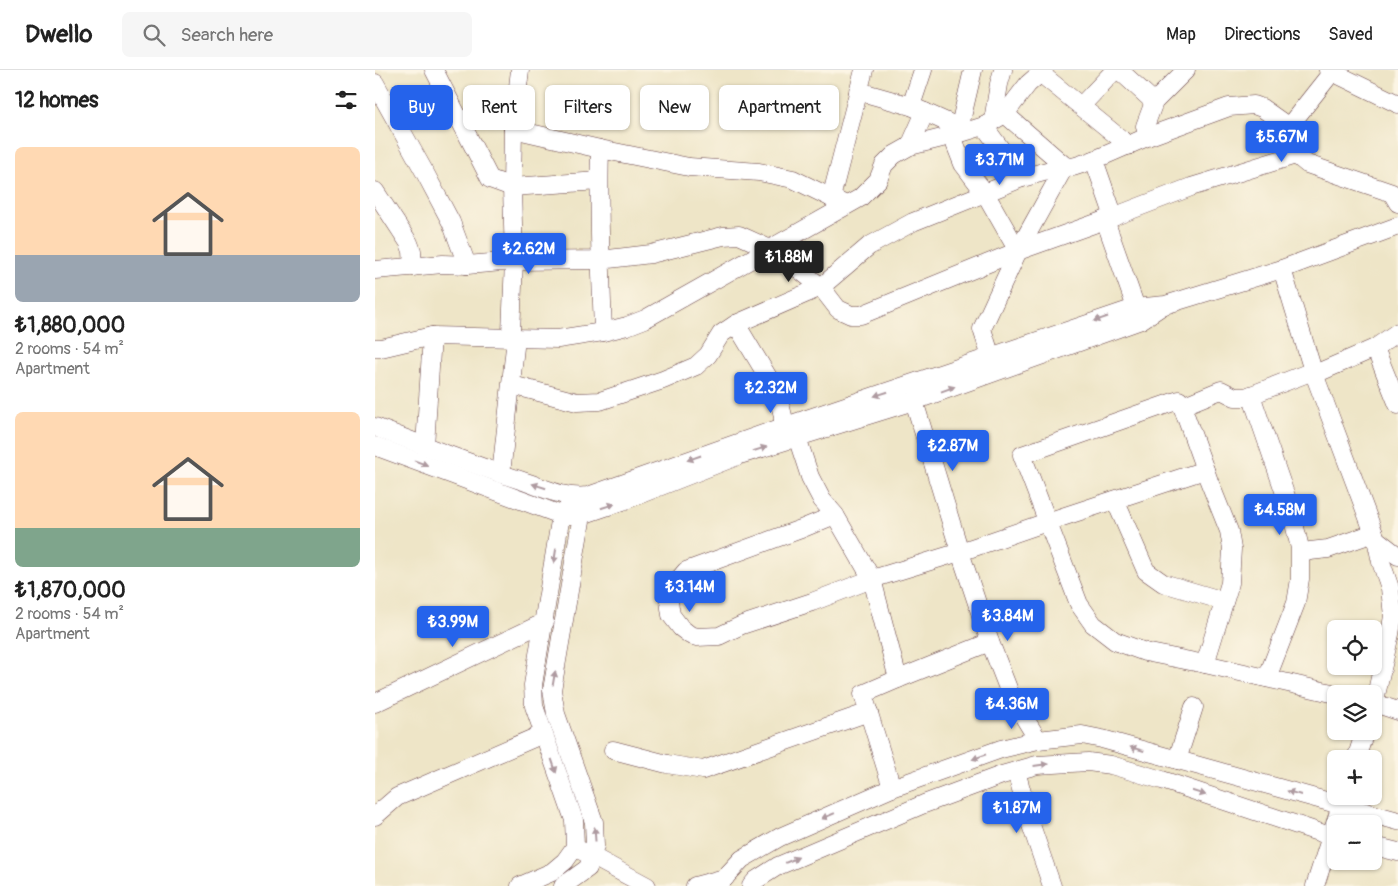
<!DOCTYPE html>
<meta charset="utf-8">
<style>
:root{--surface:#fff;--page:#f6f6f6;--text:#222;--muted:#767676;--line:#e0e0e0;--accent:#2563eb}
body{margin:0;font-family:Pangolin,sans-serif;background:var(--page);color:var(--text);height:100vh;display:flex;flex-direction:column;font-size:19px;white-space:nowrap}
*{box-sizing:border-box;margin:0}
p{font-size:16px;color:var(--muted)}
.icon{flex:none;width:28px;height:28px;fill:none;stroke:currentColor;stroke-width:2;stroke-linecap:round;stroke-linejoin:round}
.map{position:relative;flex:1;overflow:hidden}
.panel{display:flex;flex-direction:column;background:var(--surface);width:375px}
.panel>*{flex:none}
.guide{position:absolute;left:15px;top:15px;width:475px;height:45px;display:flex;gap:10px}
.fabs{position:absolute;left:952px;top:550px;display:grid;gap:10px}
.fabs a{display:grid;place-items:center;width:55px;height:55px;border-radius:8px;background:var(--surface);box-shadow:0 1px 4px #0004;font-size:25px}
.price{position:absolute;translate:-50% -42px;padding:0 11px;border-radius:5px;background:var(--accent);color:#fff;font-size:16px;line-height:32px;filter:drop-shadow(0 1px 2px #0008)}
.price::after{content:'';position:absolute;left:50%;top:30px;width:15px;height:11px;margin-left:-8px;background:inherit;clip-path:polygon(0 0,100% 0,50% 100%)}
.price.on{background:#222;color:#fff}
ul{padding:0;list-style:none}
li{display:grid;align-content:center;gap:10px;height:265px;padding:0 15px}
li span{display:grid;place-items:center;height:155px;border-radius:8px;color:#555}
li>.icon{margin-inline-start:auto}
span .icon{width:90px;height:90px;fill:#fffc;stroke-width:1}
li b{font-size:21px}
h2{display:flex;justify-content:space-between;align-items:center;height:60px;padding:0 15px;font-size:21px}
.pill{padding:0 18px;border-radius:8px;background:var(--surface);box-shadow:0 1px 4px #0004;font-size:18px;line-height:45px}
.pill.on{background:var(--accent);color:#fff}
header{display:flex;align-items:center;gap:30px;box-sizing:border-box;height:70px;padding:0 25px;background:var(--surface);border-bottom:1px solid var(--line)}
header strong{font-size:24px}
nav{display:flex;gap:28px;margin-inline-start:auto;font-size:18px}
.search{width:350px;height:45px;background:var(--page);display:flex;align-items:center;gap:12px;box-sizing:border-box;padding:0 18px;border-radius:8px;color:var(--muted);font-size:19px}
main{display:flex;flex:1;min-height:0}
.map>svg:first-child{display:block}
.lines{fill:none;stroke-linecap:round;stroke-linejoin:round}
.minor-casing{stroke:#633d42;stroke-width:19}
.minor{stroke:#fff;stroke-width:18}
.oneway{fill:#ae9aa0}
</style>
<header>
<strong>Dwello</strong>
<div class="search"><svg class="icon" aria-label="search" viewBox="0 0 24 24"><circle cx="10" cy="10" r="6"/><path d="M15 15l6 6"/></svg>Search here</div>
<nav><a>Map</a><a>Directions</a><a>Saved</a></nav>
</header>
<main>
<section class="panel">
<h2>12 homes<svg class="icon" aria-label="filters" viewBox="0 0 24 24"><path d="M4 7h16M4 17h16"/><circle cx="9" cy="7" r="2"/><circle cx="15" cy="17" r="2"/></svg></h2>
<ul>
<li><span style="background:linear-gradient(#ffd9b3 70%,#9aa5b1 0)"><svg class="icon" aria-label="home" viewBox="0 0 24 24"><path d="M3 11l9-7 9 7M6 9v11h12V9"/></svg></span><div><b>₺1,880,000</b><p>2 rooms · 54 m²</p><p>Apartment</p></div></li>
<li><span style="background:linear-gradient(#ffd9b3 75%,#7fa58c 0)"><svg class="icon" aria-label="home" viewBox="0 0 24 24"><path d="M3 11l9-7 9 7M6 9v11h12V9"/></svg></span><div><b>₺1,870,000</b><p>2 rooms · 54 m²</p><p>Apartment</p></div></li>
</ul>
</section>
<div class="map">
<svg width="1023" height="816" viewBox="0 0 1023 816">
<rect width="100%" height="100%" fill="#fcf5e5"/>
<filter id="ink" filterUnits="userSpaceOnUse"><feTurbulence type="fractalNoise" baseFrequency=".02" numOctaves="2"/><feDisplacementMap in="SourceGraphic" scale="10" xChannelSelector="R" yChannelSelector="G"/><feConvolveMatrix kernelMatrix="1 2 1 2 8 2 1 2 1" color-interpolation-filters="sRGB"/></filter>
<filter id="wash" filterUnits="userSpaceOnUse"><feTurbulence type="fractalNoise" baseFrequency=".0096" numOctaves="4" result="noise"/><feDisplacementMap in="SourceGraphic" scale="20" xChannelSelector="R" yChannelSelector="G"/><feGaussianBlur stdDeviation="1.12" result="paint"/><feColorMatrix in="noise" values="0 0 0 0 0 0 0 0 0 0 0 0 0 0 0 0 0 1.4 0 .05"/><feComposite in="paint" operator="in"/></filter>
<g filter="url(#wash)">
<rect width="100%" height="100%" fill="#eee5c7"/>
</g>
<g filter="url(#ink)">
<g class="lines">
<!-- minor casing -->
<g class="minor-casing">
<g id="minor">
<polyline points="59,0 115,109 137,117 224,111"/>
<polyline points="744,0 779,32"/>
<polyline points="953,0 1023,34"/>
<polyline points="957,2 919,50 919,75 921,85 932,94 1017,123 1023,133"/>
<polyline points="665,3 746,69 753,76"/>
<polyline points="0,13 49,101 76,152 92,195"/>
<polyline points="483,21 536,36 585,58"/>
<polyline points="536,36 548,0"/>
<polyline points="706,36 740,0"/>
<polyline points="630,44 690,96 698,97 719,90 772,67 854,37 879,35 887,38 918,60"/>
<polyline points="618,51 624,14 628,0"/>
<polyline points="609,56 647,108"/>
<polyline points="138,59 225,79 314,97 384,102 418,109 471,135"/>
<polyline points="583,64 598,0"/>
<polyline points="577,66 588,94 610,123 643,181"/>
<polyline points="772,67 770,56 779,32 811,0"/>
<polyline points="535,76 550,42"/>
<path d="M225 79C223 140 226 201 228 262"/>
<polyline points="719,90 739,147"/>
<polyline points="0,121 34,173 37,181 38,197"/>
<polyline points="456,128 489,0"/>
<polyline points="730,150 765,249"/>
<polyline points="907,199 938,301 1001,469 1023,486"/>
<polyline points="0,200 68,194 92,195 139,191 225,190 276,184 348,166 364,165 395,179 416,193 446,217 463,239 476,245 486,245 643,181 730,150 816,117 921,85"/>
<polyline points="361,254 402,322 408,346 408,357"/>
<polyline points="0,278 6,278 57,266 183,269 228,262 252,256 270,249 485,128 503,110 509,95 519,85 535,76 583,64 609,56 630,44 653,14 669,0"/>
<polyline points="1000,278 1023,335"/>
<polyline points="616,287 607,259 643,181 690,96"/>
<polyline points="938,301 871,327 860,327 846,320 807,336 804,330 647,385 704,534 718,554 740,571 770,582 830,594 961,624"/>
<polyline points="940,304 1000,278 1023,262"/>
<polyline points="137,315 202,332 225,331 288,310 321,296 333,285 346,264 361,254 446,217 494,176 538,152 647,108 690,96"/>
<polyline points="876,325 916,441 925,478 925,509 921,533 892,608"/>
<polyline points="539,331 585,482 615,572 636,626 663,670"/>
<polyline points="807,336 834,411 854,461 857,479 855,513 830,594"/>
<path d="M0 357C50 376 100 396 151 412 171 419 192 429 213 426L408 357 760 238 790 235 907 199 1023 156"/>
<polyline points="422,367 435,407 447,430 460,445 497,509 523,609 488,624 517,718"/>
<polyline points="0,376 186,445 207,445 248,431 365,385 539,331 766,250 787,236"/>
<polyline points="50,376 57,266"/>
<polyline points="126,404 141,268 136,263 139,191 137,117 138,59 145,0"/>
<polyline points="740,430 771,501 788,513 849,531"/>
<polyline points="460,445 426,459 311,501 300,514 296,522 294,531 296,545 306,558 315,565 322,567 344,566 367,555 437,532 497,509 585,482 672,452 830,400"/>
<polyline points="926,484 935,481 953,479 999,463"/>
<polyline points="523,609 615,572"/>
<polyline points="0,633 170,552"/>
<polyline points="999,633 1023,641"/>
<polyline points="999,634 1015,564 1018,546 1015,518 1006,492 1001,469"/>
<polyline points="238,680 292,694 328,700 494,642"/>
<polyline points="981,689 990,661"/>
<polyline points="802,690 819,637"/>
<polyline points="641,701 656,755 677,816"/>
<polyline points="0,746 22,727 168,664"/>
<polyline points="999,776 1023,782"/>
<polyline points="207,781 272,816"/>
<polyline points="145,816 177,802 190,791 200,777 199,750 159,636 158,615 186,445 195,436"/>
<polyline points="188,816 213,798 220,776 219,752 181,644 177,620 207,445 205,435"/>
<polyline points="320,816 350,808"/>
<polyline points="342,816 367,789 405,767 517,718 626,679 663,670 707,665 727,669 1023,751"/>
<polyline points="376,816 381,810 403,796 549,734 627,705 662,695 713,692 736,695 787,710 961,768"/>
<polyline points="940,816 969,726"/>
</g>
</g>
<!-- minor -->
<use href="#minor" class="minor"/>
</g>
<!-- one-way arrows -->
<defs><path id="oneway-solid" d="M-6-.8H1V-3.2L6.5 0L1 3.2V.8H-6Z" transform="scale(1.25)"/></defs>
<g class="oneway">
<use href="#oneway-solid" transform="translate(726 249) rotate(161)"/>
<use href="#oneway-solid" transform="translate(573 319) rotate(-20)"/>
<use href="#oneway-solid" transform="translate(506 324) rotate(162)"/>
<use href="#oneway-solid" transform="translate(385 379) rotate(-18)"/>
<use href="#oneway-solid" transform="translate(319 388) rotate(161)"/>
<use href="#oneway-solid" transform="translate(46 393) rotate(20)"/>
<use href="#oneway-solid" transform="translate(164 416) rotate(-162)"/>
<use href="#oneway-solid" transform="translate(233 436) rotate(-18)"/>
<use href="#oneway-solid" transform="translate(180 486) rotate(99)"/>
<use href="#oneway-solid" transform="translate(179 608) rotate(-80)"/>
<use href="#oneway-solid" transform="translate(762 679) rotate(-164)"/>
<use href="#oneway-solid" transform="translate(604 687) rotate(160)"/>
<use href="#oneway-solid" transform="translate(666 695) rotate(-7)"/>
<use href="#oneway-solid" transform="translate(179 696) rotate(71)"/>
<use href="#oneway-solid" transform="translate(824 723) rotate(18)"/>
<use href="#oneway-solid" transform="translate(919 723) rotate(-164)"/>
<use href="#oneway-solid" transform="translate(453 746) rotate(157)"/>
<use href="#oneway-solid" transform="translate(220 764) rotate(-94)"/>
<use href="#oneway-solid" transform="translate(417 790) rotate(-23)"/>
</g>
</g>
</svg>
<div class="fabs">
<a><svg class="icon" aria-label="locate" viewBox="0 0 24 24"><circle cx="12" cy="12" r="6"/><path d="M12 2v4M12 18v4M2 12h4M18 12h4"/></svg></a>
<a><svg class="icon" aria-label="layers" viewBox="0 0 24 24"><path d="M12 4l9 5-9 5-9-5zM3 14l9 5 9-5"/></svg></a>
<a>+</a>
<a>−</a>
</div>
<b class="price" style="left:907px;top:93px">₺5.67M</b>
<b class="price" style="left:625px;top:116px">₺3.71M</b>
<b class="price" style="left:154px;top:205px">₺2.62M</b>
<b class="price on" style="left:414px;top:213px">₺1.88M</b>
<b class="price" style="left:396px;top:344px">₺2.32M</b>
<b class="price" style="left:578px;top:402px">₺2.87M</b>
<b class="price" style="left:905px;top:466px">₺4.58M</b>
<b class="price" style="left:315px;top:543px">₺3.14M</b>
<b class="price" style="left:633px;top:572px">₺3.84M</b>
<b class="price" style="left:78px;top:578px">₺3.99M</b>
<b class="price" style="left:637px;top:660px">₺4.36M</b>
<b class="price" style="left:642px;top:764px">₺1.87M</b>
<div class="guide">
<a class="pill on">Buy</a>
<a class="pill">Rent</a>
<a class="pill">Filters</a>
<a class="pill">New</a>
<a class="pill">Apartment</a>
</div>
</div>
</main>
